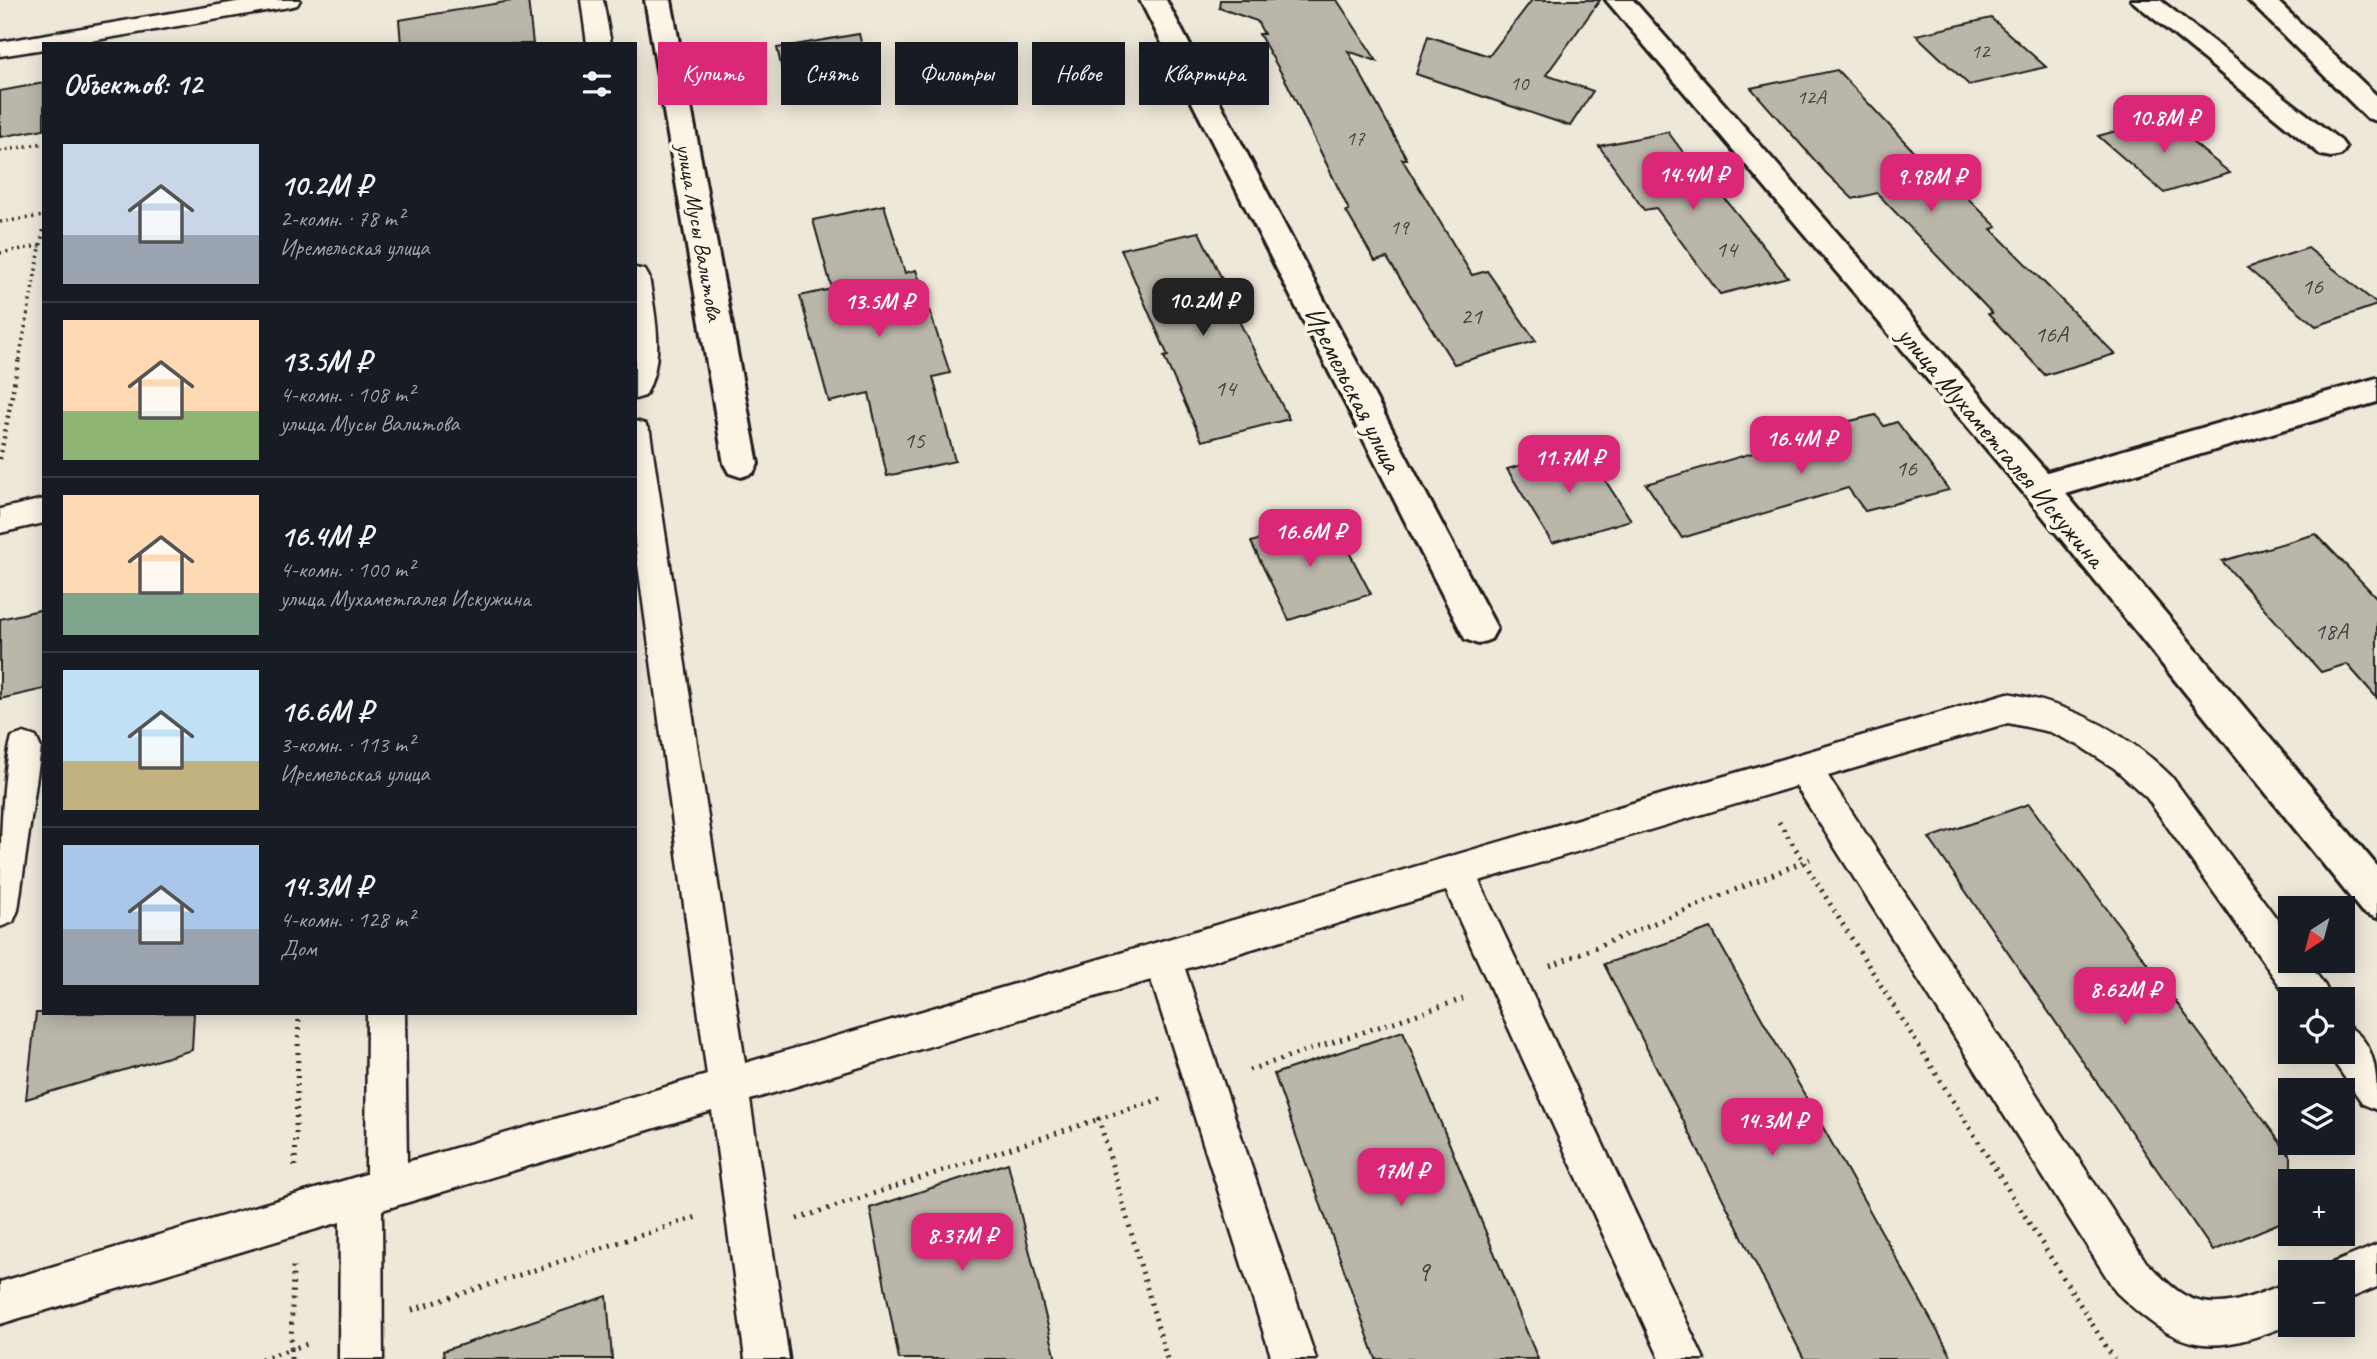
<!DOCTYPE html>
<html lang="ru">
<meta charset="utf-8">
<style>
:root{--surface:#171b24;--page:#20242c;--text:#f1f3f6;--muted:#9ea1a6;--line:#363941;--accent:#db2777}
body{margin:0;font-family:Caveat,sans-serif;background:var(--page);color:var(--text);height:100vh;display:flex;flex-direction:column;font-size:26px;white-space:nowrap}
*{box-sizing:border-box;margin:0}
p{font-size:23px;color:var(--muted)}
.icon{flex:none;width:38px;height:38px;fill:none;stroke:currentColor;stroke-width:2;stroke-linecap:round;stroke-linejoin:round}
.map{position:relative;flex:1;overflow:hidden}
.details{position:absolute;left:42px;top:42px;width:595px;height:973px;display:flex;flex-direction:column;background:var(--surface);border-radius:0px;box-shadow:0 4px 18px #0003}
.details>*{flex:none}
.banner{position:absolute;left:658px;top:42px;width:665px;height:63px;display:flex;gap:14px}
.needle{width:46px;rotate:216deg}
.buttons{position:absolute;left:2278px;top:896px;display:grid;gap:14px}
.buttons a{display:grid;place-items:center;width:77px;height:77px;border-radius:0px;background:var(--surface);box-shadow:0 4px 18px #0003;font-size:35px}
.price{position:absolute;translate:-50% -60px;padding:0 16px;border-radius:14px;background:var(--accent);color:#fff;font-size:23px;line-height:46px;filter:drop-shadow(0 2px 4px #0008)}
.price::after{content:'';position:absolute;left:50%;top:42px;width:21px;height:16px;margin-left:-10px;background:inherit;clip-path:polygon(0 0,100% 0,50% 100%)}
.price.active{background:#222;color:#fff}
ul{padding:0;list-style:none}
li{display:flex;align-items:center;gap:21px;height:175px;padding:0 21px}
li+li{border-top:2px solid var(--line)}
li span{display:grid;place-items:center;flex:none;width:196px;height:140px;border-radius:0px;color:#555}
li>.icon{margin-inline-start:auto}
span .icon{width:84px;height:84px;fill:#fffc;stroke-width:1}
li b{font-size:30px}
h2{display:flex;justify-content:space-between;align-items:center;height:84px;padding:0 21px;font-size:30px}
.tag{padding:0 24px;border-radius:0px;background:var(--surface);box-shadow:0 4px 18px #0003;font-size:24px;line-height:63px}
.tag.active{background:var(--accent);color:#fff}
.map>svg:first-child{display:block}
.building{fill:#bab6aa;stroke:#1c1c1c;stroke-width:2}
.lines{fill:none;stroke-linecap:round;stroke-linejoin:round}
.service-casing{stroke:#1c1c1c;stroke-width:5}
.minor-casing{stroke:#1c1c1c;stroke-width:6}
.path-far2{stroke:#1c1c1c;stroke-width:3.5;stroke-dasharray:2 4.5;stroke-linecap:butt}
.path-far1{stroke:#1c1c1c;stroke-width:4.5;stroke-dasharray:2 5;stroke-linecap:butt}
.path{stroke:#1c1c1c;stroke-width:5;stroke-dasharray:2 6;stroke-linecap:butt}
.service{fill:#fcf5e5;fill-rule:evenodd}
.minor{fill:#fcf5e5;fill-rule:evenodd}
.labels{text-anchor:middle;stroke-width:7;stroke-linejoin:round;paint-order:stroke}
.far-number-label{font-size:21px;fill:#444240}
.far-street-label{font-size:23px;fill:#1c1c1c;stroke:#fcf5e5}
.number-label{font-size:24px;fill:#444240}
.street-label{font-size:28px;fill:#1c1c1c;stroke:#fcf5e5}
.near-number-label{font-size:28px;fill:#444240}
</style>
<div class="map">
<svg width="2377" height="1359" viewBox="0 0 2377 1359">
<rect width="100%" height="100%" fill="#eee8d9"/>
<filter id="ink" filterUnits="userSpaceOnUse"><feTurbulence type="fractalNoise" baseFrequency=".0143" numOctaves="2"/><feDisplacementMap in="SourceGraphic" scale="14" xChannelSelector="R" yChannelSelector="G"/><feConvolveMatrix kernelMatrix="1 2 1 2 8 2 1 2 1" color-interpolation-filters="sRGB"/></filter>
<g filter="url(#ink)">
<!-- building -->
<g class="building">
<polygon points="517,0 528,0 533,44 401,44 399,20"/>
<polygon points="1220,0 1337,0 1377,61 1348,51 1407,159 1402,159 1472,275 1487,271 1536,341 1454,364 1387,258 1375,261 1346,211 1349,210 1288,85 1259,34 1264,34 1257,21 1219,8"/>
<polygon points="1532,0 1600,0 1546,75 1593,91 1570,126 1416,74 1428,36 1489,56"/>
<polygon points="1991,18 2046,67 1969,85 1916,35"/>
<polygon points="859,34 870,77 787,91 777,48"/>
<polygon points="1837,70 1920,158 1926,157 1997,227 1991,229 2115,354 2045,375 1988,314 1992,313 1877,193 1853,199 1826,173 1751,88"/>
<polygon points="44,83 44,129 0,137 0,91"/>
<polygon points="2163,118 2230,173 2164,193 2098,136"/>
<polygon points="1668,132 1697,171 1702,170 1788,277 1720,294 1656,208 1644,210 1599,146"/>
<polygon points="884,205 905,273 916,270 950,373 933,377 955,461 887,476 869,393 829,402 800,296 832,289 813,220"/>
<polygon points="1199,232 1226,287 1222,288 1289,419 1202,441 1164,357 1168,356 1121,249"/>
<polygon points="2308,248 2377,304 2377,305 2316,326 2247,268"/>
<polygon points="1876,415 1884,426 1897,422 1949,490 1865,511 1848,488 1682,538 1646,484 1811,436 1808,431"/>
<polygon points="1584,448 1631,520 1552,543 1507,469"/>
<polygon points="1331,518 1371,594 1289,620 1251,542"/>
<polygon points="2316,534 2377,598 2377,698 2347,664 2321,672 2222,561"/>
<polygon points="44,609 44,689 0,699 0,619"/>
<polygon points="2029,804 2291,1157 2291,1218 2213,1251 1929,838"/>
<polygon points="1711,928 1953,1359 1804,1359 1604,964"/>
<polygon points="36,1013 194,1013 192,1050 26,1099"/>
<polygon points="1403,1031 1538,1359 1376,1359 1274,1074"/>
<polygon points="1008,1163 1056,1359 899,1359 870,1208"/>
<polygon points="607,1296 612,1359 444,1359 443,1351"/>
</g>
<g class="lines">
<!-- service casing -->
<g class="service-casing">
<g id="service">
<polygon points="248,0 300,0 297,5 289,7 73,44 44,44 44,49 0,56 0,42"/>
<polygon points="581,0 603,0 611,44 587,44"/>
<path d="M635 268 645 270 649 277C655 316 666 359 645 396L635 399Z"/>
<path d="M635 421 645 424 650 432 745 1063 2008 693C2072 705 2125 731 2171 776L2291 938V961H2307L2325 986 2331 999 2291 1001 2147 798 2114 768 2078 745 2050 732 2008 723 1828 776 2146 1262C2158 1273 2170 1287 2184 1295 2217 1315 2259 1294 2291 1281V1324C2210 1357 2180 1353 2116 1292L1796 786 1479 881 1704 1359H1660L1446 891 1185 969 1316 1359H1272L1151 980 750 1100 789 1359H745L712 1111 382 1210 383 1359H339L340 1222 0 1324V1282L366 1174 367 1013H405L407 1162 707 1075 635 543Z"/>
<polygon points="44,499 44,523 0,533 0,509"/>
<path d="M24 733 36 737 41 748 18 910 13 922 0 927C0 877 0 780 12 737Z"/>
<path d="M2343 1024C2377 1040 2377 1074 2377 1110L2363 1104 2327 1052H2343Z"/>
<polygon points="2377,1245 2377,1287 2343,1301 2343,1272 2325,1272 2328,1265"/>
</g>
</g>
<!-- minor casing -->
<g class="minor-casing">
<g id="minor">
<polygon points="645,0 671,0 758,464 753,473 741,477 729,473 724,464"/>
<polygon points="1140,0 1166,0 1491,617 1497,628 1491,639 1478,644 1465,639"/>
<polygon points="1606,0 1633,0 2047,472 2377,378 2377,402 2066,494 2377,866 2377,918 2362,912 2028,498"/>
<polygon points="2131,0 2160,0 2341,141 2346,148 2341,155 2331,157 2321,155"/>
<polygon points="2248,0 2276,0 2377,96 2377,121 2367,118"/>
</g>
</g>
<!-- path-far2 -->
<g class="path-far2">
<polyline points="0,151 44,143"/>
<polyline points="0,222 44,216"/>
<polyline points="0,253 44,245"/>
<polyline points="19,360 44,227"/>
</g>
<!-- path-far1 -->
<polyline class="path-far1" points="0,459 19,358"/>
<!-- path -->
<g class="path">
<polyline points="1779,822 2114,1359"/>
<polyline points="1550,966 1810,859"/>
<polyline points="1249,1070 1463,999"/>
<polyline points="1161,1099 1099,1119 1167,1359"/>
<polyline points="295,1166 299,1013"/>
<polyline points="797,1219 1099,1119"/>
<polyline points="412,1310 697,1217"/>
<polyline points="261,1359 291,1349 293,1266"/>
<polyline points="291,1359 291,1349 311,1343"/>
</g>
<!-- service -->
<use href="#service" class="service"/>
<!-- minor -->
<use href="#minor" class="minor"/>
</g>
</g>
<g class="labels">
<!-- far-number labels -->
<g class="far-number-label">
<text x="1980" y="58">12</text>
<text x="1519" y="90">10</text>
<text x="1811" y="104">12А</text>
<text x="1355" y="145">17</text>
<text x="1399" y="234">19</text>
</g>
<!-- far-street labels -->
<g class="far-street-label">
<text transform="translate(700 232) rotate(80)" y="8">улица Мусы Валитова</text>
</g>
<!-- number labels -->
<g class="number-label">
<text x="1726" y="257">14</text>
<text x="2312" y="294">16</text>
<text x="1471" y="324">21</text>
<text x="2051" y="342">16А</text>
<text x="1225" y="396">14</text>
<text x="914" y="448">15</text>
<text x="1906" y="476">16</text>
<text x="2331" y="639">18А</text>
</g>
<!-- street labels -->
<g class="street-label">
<text transform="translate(1354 389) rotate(63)" y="10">Иремельская улица</text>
<text transform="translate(2002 446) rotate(50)" y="10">улица Мухаметгалея Искужина</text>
</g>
<!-- near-number labels -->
<g class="near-number-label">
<text x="1423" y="1281">9</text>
</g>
</g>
</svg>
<div class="buttons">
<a><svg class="needle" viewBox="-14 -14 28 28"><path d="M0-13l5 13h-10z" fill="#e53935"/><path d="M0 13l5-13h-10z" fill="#9ea1a6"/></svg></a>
<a><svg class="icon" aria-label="locate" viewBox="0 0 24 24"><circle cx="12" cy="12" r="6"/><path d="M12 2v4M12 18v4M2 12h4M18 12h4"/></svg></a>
<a><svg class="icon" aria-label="layers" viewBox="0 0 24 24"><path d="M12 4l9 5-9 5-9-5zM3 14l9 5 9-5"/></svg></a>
<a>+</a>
<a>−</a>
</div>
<b class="price" style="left:2164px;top:155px">10.8M ₽</b>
<b class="price" style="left:1693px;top:212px">14.4M ₽</b>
<b class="price" style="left:1931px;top:214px">9.98M ₽</b>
<b class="price active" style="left:1203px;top:338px">10.2M ₽</b>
<b class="price" style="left:879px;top:339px">13.5M ₽</b>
<b class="price" style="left:1801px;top:476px">16.4M ₽</b>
<b class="price" style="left:1569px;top:495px">11.7M ₽</b>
<b class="price" style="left:1310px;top:569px">16.6M ₽</b>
<b class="price" style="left:2125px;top:1027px">8.62M ₽</b>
<b class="price" style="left:1772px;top:1158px">14.3M ₽</b>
<b class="price" style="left:1401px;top:1208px">17M ₽</b>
<b class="price" style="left:962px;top:1273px">8.37M ₽</b>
<div class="banner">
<a class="tag active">Купить</a>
<a class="tag">Снять</a>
<a class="tag">Фильтры</a>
<a class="tag">Новое</a>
<a class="tag">Квартира</a>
</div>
<section class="details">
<h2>Объектов: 12<svg class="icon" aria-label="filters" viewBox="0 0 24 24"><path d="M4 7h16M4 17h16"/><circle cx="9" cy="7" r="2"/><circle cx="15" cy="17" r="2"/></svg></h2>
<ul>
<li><span style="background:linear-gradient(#c9d6e8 65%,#9aa5b1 0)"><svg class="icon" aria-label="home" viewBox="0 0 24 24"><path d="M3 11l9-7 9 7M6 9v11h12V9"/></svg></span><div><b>10.2M ₽</b><p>2-комн. · 78 m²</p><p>Иремельская улица</p></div></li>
<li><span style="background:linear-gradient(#ffd9b3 65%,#8fb573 0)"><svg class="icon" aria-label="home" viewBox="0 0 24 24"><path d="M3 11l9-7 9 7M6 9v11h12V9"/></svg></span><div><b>13.5M ₽</b><p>4-комн. · 108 m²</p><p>улица Мусы Валитова</p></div></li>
<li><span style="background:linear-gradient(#ffd9b3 70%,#7fa58c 0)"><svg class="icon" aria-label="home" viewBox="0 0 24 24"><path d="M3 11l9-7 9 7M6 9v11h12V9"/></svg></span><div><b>16.4M ₽</b><p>4-комн. · 100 m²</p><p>улица Мухаметгалея Искужина</p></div></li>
<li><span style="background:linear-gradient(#bfe0f5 65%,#c2b280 0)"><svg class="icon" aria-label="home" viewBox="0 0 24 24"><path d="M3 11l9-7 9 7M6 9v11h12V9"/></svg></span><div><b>16.6M ₽</b><p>3-комн. · 113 m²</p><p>Иремельская улица</p></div></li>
<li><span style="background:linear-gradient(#a9c7e8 60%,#9aa5b1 0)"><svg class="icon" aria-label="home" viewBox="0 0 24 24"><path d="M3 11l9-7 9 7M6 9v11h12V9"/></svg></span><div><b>14.3M ₽</b><p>4-комн. · 128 m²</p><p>Дом</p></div></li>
</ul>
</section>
</div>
